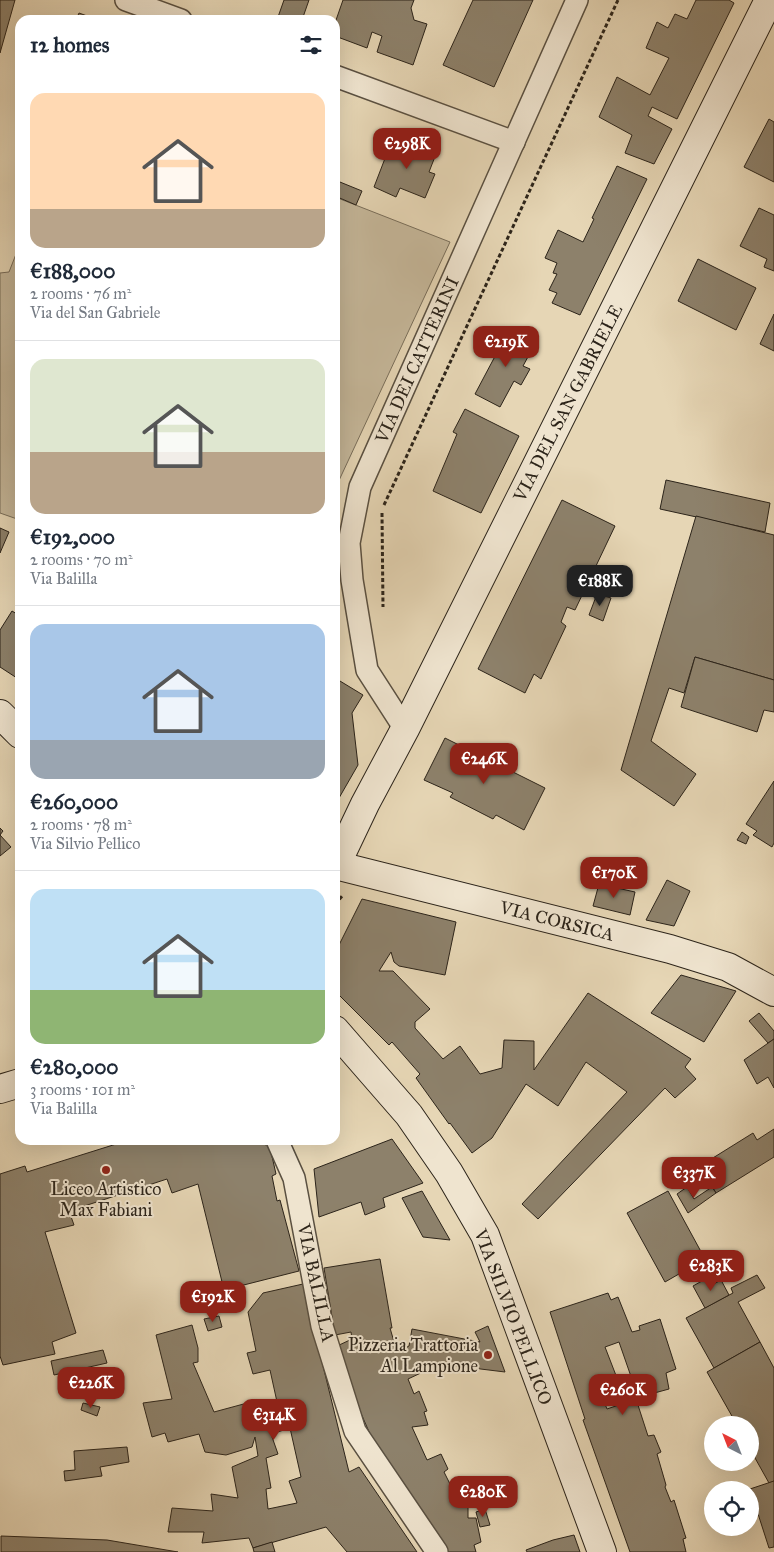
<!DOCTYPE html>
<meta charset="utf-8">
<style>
:root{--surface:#fff;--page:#f6f6f7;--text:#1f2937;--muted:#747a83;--line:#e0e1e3;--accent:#8f2418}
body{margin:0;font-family:"IM FELL Great Primer",serif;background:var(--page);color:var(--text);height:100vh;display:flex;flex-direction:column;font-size:19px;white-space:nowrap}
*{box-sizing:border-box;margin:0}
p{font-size:16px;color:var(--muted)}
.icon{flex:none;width:28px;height:28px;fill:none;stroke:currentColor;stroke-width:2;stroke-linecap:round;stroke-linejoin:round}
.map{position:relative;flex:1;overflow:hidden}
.drawer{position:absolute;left:15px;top:15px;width:325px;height:1130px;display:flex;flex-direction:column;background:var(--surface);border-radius:15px;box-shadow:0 5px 20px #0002}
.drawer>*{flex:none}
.needle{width:32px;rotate:318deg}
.fabs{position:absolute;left:704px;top:1416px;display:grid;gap:10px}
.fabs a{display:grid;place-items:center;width:55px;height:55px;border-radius:50%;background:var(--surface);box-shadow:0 5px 20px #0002;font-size:25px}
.price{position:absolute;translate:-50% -42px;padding:0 11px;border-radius:10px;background:var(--accent);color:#fff;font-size:16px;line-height:32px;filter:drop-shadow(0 1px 2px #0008)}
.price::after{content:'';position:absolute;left:50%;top:30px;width:15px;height:11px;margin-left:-8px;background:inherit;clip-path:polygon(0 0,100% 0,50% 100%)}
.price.active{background:#222;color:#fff}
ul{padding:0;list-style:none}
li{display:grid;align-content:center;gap:10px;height:265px;padding:0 15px}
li+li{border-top:1px solid var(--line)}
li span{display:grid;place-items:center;height:155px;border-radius:15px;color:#555}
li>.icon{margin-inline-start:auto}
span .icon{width:90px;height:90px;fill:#fffc;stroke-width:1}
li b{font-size:21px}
h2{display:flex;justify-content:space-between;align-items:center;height:60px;padding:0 15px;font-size:21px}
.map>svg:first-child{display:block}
.green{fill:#c6b89b;stroke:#796e5a}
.building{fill:#8d816b;stroke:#2c241a;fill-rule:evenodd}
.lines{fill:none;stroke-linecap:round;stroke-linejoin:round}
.minor-casing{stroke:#5a5041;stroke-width:24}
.secondary-casing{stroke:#2c241a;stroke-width:30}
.path{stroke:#2c241a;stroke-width:3;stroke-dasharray:4 2.5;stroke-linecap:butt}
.minor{stroke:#efe4cf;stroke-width:21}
.secondary{stroke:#efe4cf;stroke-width:28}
.poi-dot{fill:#8f2418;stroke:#efe4cf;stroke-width:2}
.labels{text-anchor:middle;stroke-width:4;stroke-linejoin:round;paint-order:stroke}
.street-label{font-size:18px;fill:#2c241a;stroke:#efe4cf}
.poi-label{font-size:18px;fill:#2c241a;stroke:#efe4cf}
</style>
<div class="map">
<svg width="774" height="1552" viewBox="0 0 774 1552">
<rect width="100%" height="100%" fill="#e6d6b5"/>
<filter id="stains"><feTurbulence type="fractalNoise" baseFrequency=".004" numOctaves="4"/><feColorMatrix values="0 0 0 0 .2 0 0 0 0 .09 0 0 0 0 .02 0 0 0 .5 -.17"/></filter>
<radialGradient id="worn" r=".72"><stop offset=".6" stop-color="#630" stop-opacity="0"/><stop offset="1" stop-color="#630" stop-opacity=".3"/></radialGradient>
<!-- green -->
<g class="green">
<polygon points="335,197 450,242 335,489"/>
<polygon points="20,244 20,520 0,513 0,273 9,272"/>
</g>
<!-- building -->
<g class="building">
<polygon points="0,0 15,0 0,53"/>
<polygon points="284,0 309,0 302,20 287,20 278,17"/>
<polygon points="343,0 414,0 411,8 414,20 427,24 413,65 377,52 382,36 372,32 367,48 335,36 335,23"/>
<polygon points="473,0 533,0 494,87 443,65"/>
<polygon points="696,0 729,0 734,3 677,119 652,107 648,116 672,129 654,164 625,153 632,135 599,117 617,77 650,95 669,58 646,48 657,22 668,28 675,14 687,19"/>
<polygon points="79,13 98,20 76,20"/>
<polygon points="769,119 774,122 774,182 744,167"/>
<polygon points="403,139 436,154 429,172 435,174 425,198 400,188 396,197 374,187 389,148 398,151"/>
<polygon points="617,166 647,179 580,315 552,303 557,293 549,290 557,274 553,273 557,263 545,258 558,230 583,242 594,219 592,218"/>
<polygon points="335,180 362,191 356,205 335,196"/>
<polygon points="759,208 774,215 774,271 764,267 767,259 740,246"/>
<polygon points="698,259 756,288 736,330 678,301"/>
<polygon points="774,314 774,351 760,344"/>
<polygon points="510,328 536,342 523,366 530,369 521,385 514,381 500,407 475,394"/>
<polygon points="465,409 519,436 481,513 433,491 457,434 453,432"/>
<polygon points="666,480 770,503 765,532 660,509"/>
<polygon points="562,500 615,526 575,610 567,607 561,622 566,626 541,679 534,674 525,693 478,669"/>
<polygon points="696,516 774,535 774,680 695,657 684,693 669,688 651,741 696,774 674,806 621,770"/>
<polygon points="0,528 9,532 0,553"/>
<polygon points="597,594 611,598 603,621 589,615"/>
<polygon points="12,611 20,616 20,680 0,667 0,630"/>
<polygon points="695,657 774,680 774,712 764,710 757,732 681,707"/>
<polygon points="335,678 363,695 352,713 358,765 339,798 335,796"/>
<polygon points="445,738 545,788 524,830 496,815 493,819 450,797 453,793 424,780"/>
<polygon points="774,781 774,843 772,847 753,835 757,831 746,824"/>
<polygon points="0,828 3,831 0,835 11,847 0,856"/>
<polygon points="742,832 749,837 746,844 737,840"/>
<polygon points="667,880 690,891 674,926 646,920"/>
<polygon points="599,884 635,892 630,915 593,906"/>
<polygon points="362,899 456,922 445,975 399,966 394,962 391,952 379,971 393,971 430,1009 415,1022 415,1028 443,1059 460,1046 480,1074 502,1068 504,1040 534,1041 534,1070 588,993 691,1059 685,1067 696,1079 675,1098 665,1088 538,1219 522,1204 627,1092 586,1062 558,1106 526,1084 492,1138 472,1153 450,1123 449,1124 416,1078 420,1074 392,1042 389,1045 335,991 335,953"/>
<polygon points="681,975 736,991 704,1042 651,1013"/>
<polygon points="759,1013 774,1031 774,1039 768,1043 749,1021"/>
<polygon points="774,1039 774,1088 768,1077 757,1084 744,1060"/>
<polygon points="774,1129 774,1157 716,1193 700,1166 753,1133 757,1140"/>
<polygon points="392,1139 423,1183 383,1198 385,1207 365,1215 361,1202 319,1217 314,1169"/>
<polygon points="129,1140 263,1140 265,1145 269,1143 276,1174 272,1176 277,1201 280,1200 299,1271 224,1290 198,1184 172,1193 167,1179 69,1211 74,1225 45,1232 76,1333 52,1342 55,1354 3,1365 0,1356 0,1174 25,1166 27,1172"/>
<polygon points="687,1187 694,1199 712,1187 716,1193 688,1213 677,1194"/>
<polygon points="422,1191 450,1240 423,1237 402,1198"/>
<polygon points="668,1191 705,1259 665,1282 627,1213"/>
<polygon points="380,1259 392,1328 390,1328 397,1352 409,1346 412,1329 480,1342 475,1332 488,1326 505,1372 440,1364 408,1379 414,1394 419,1391 427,1411 424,1412 428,1425 412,1427 427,1460 441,1454 448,1469 444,1472 450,1484 459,1477 468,1479 468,1518 476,1518 481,1542 474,1545 476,1552 447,1552 374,1443 344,1375 335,1347 352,1339 351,1332 335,1335 324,1268"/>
<polygon points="757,1275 765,1288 738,1302 760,1342 714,1368 686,1318 733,1293 731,1288"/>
<polygon points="709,1277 712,1285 721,1280 729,1295 705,1308 693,1286"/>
<path d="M303 1284 349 1472 359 1467 417 1552H347L326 1527 253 1548 249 1538 202 1543 204 1532H168L172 1508 213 1511 211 1494 238 1498 232 1467 258 1456 255 1437 252 1447 226 1455 205 1452 199 1434 168 1442 165 1433 152 1437 143 1403 172 1399 156 1335 192 1325 198 1348V1362L193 1363 214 1412 251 1402 253 1417 279 1411 270 1370 253 1374 247 1353 256 1351 248 1312 263 1293ZM290 1428 301 1477 289 1481 297 1503 268 1509 266 1489 271 1488 266 1458 278 1454 271 1434Z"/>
<polygon points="608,1293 611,1300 618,1297 632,1332 640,1330 639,1326 660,1319 676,1369 666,1373 669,1389 647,1395 644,1383 635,1388 619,1342 605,1347 622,1391 603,1399 607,1409 636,1399 648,1436 654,1435 661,1452 657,1454 666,1485 665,1487 671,1502 674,1500 686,1538 683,1539 686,1552 630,1552 583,1420 585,1419 550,1312"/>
<polygon points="219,1316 222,1327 208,1331 204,1319"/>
<polygon points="760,1342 774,1368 774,1481 769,1483 750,1449 750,1425 737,1425 707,1372"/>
<polygon points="103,1350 107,1363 54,1375 51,1361"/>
<polygon points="83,1403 100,1407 97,1416 81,1410"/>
<polygon points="127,1447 129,1462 100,1467 102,1476 65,1481 64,1471 75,1470 74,1451"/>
<polygon points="774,1481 774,1547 769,1548 750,1489"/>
<polygon points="485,1509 490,1525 480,1527 476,1512"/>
<polygon points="574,1535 580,1552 527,1552 526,1550 553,1540"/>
<polygon points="1,1536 107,1540 178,1552 1,1552"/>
<polygon points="272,1542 275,1552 254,1552 253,1548"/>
</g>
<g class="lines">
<!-- minor casing -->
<g class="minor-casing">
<g id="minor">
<polyline points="126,0 181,20"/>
<polyline points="335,76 514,142"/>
<polyline points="405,729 367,670 352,580 349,543 360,487 577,0"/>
<polyline points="277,1140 294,1178 322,1326 355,1431 437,1552"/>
</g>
</g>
<!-- secondary casing -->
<g class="secondary-casing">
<g id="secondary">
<polyline points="0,714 20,734"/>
<polyline points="335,865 670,949 728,967 774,992"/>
<polyline points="335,867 365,804 405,729 769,0"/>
<polyline points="335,1030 409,1115 449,1173 485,1235 602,1552"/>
<polyline points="0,1089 20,1083"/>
</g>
</g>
<!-- path -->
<g class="path">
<polyline points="384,505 618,0"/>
<polyline points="382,513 383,607"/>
<polyline points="335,904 343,895"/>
</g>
<!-- minor -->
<use href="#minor" class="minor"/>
<!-- secondary -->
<use href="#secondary" class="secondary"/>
</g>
<!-- markers -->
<g class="poi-dot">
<circle cx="106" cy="1170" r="5"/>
<circle cx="488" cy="1355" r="5"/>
</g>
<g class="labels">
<!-- street labels -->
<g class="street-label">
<text transform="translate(417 360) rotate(-66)" y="6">VIA DEI CATTERINI</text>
<text transform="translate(568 403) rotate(-63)" y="6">VIA DEL SAN GABRIELE</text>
<text transform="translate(557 921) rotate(14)" y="6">VIA CORSICA</text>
<text transform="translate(316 1283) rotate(78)" y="6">VIA BALILLA</text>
<text transform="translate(513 1317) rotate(69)" y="6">VIA SILVIO PELLICO</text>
</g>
<!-- poi labels -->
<g class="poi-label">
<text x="106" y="1195">Liceo Artistico<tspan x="106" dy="21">Max Fabiani</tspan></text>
<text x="478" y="1351" text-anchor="end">Pizzeria Trattoria<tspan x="478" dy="21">Al Lampione</tspan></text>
</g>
</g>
<rect width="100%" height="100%" filter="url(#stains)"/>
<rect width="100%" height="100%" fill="url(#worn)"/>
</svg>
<div class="fabs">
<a><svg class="needle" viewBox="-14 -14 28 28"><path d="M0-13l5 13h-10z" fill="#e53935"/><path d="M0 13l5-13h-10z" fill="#747a83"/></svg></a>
<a><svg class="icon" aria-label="locate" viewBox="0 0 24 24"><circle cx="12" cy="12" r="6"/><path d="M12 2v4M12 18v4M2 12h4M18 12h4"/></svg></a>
</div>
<b class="price" style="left:407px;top:170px">€298K</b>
<b class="price" style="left:506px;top:368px">€219K</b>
<b class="price active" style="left:600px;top:607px">€188K</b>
<b class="price" style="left:484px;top:785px">€246K</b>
<b class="price" style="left:614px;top:899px">€170K</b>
<b class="price" style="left:694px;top:1199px">€337K</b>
<b class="price" style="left:711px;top:1292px">€283K</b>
<b class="price" style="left:213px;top:1323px">€192K</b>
<b class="price" style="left:91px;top:1409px">€226K</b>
<b class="price" style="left:623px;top:1416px">€260K</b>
<b class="price" style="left:274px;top:1441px">€314K</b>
<b class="price" style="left:483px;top:1518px">€280K</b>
<section class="drawer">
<h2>12 homes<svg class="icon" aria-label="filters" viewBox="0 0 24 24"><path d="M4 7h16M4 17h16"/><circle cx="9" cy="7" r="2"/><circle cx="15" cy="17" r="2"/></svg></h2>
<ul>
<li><span style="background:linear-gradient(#ffd9b3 75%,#b9a48a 0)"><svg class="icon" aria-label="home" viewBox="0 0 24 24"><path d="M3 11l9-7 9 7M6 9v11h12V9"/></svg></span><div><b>€188,000</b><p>2 rooms · 76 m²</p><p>Via del San Gabriele</p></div></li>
<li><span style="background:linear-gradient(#dfe7d0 60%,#b9a48a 0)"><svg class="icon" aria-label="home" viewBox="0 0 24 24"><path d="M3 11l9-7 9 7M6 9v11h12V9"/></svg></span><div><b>€192,000</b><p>2 rooms · 70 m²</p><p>Via Balilla</p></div></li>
<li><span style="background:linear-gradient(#a9c7e8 75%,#9aa5b1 0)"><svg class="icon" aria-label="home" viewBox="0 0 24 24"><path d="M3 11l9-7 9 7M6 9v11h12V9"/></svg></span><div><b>€260,000</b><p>2 rooms · 78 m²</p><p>Via Silvio Pellico</p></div></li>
<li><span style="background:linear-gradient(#bfe0f5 65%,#8fb573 0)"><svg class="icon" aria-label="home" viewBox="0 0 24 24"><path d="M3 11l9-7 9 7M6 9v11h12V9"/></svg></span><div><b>€280,000</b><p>3 rooms · 101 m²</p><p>Via Balilla</p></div></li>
</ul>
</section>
</div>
